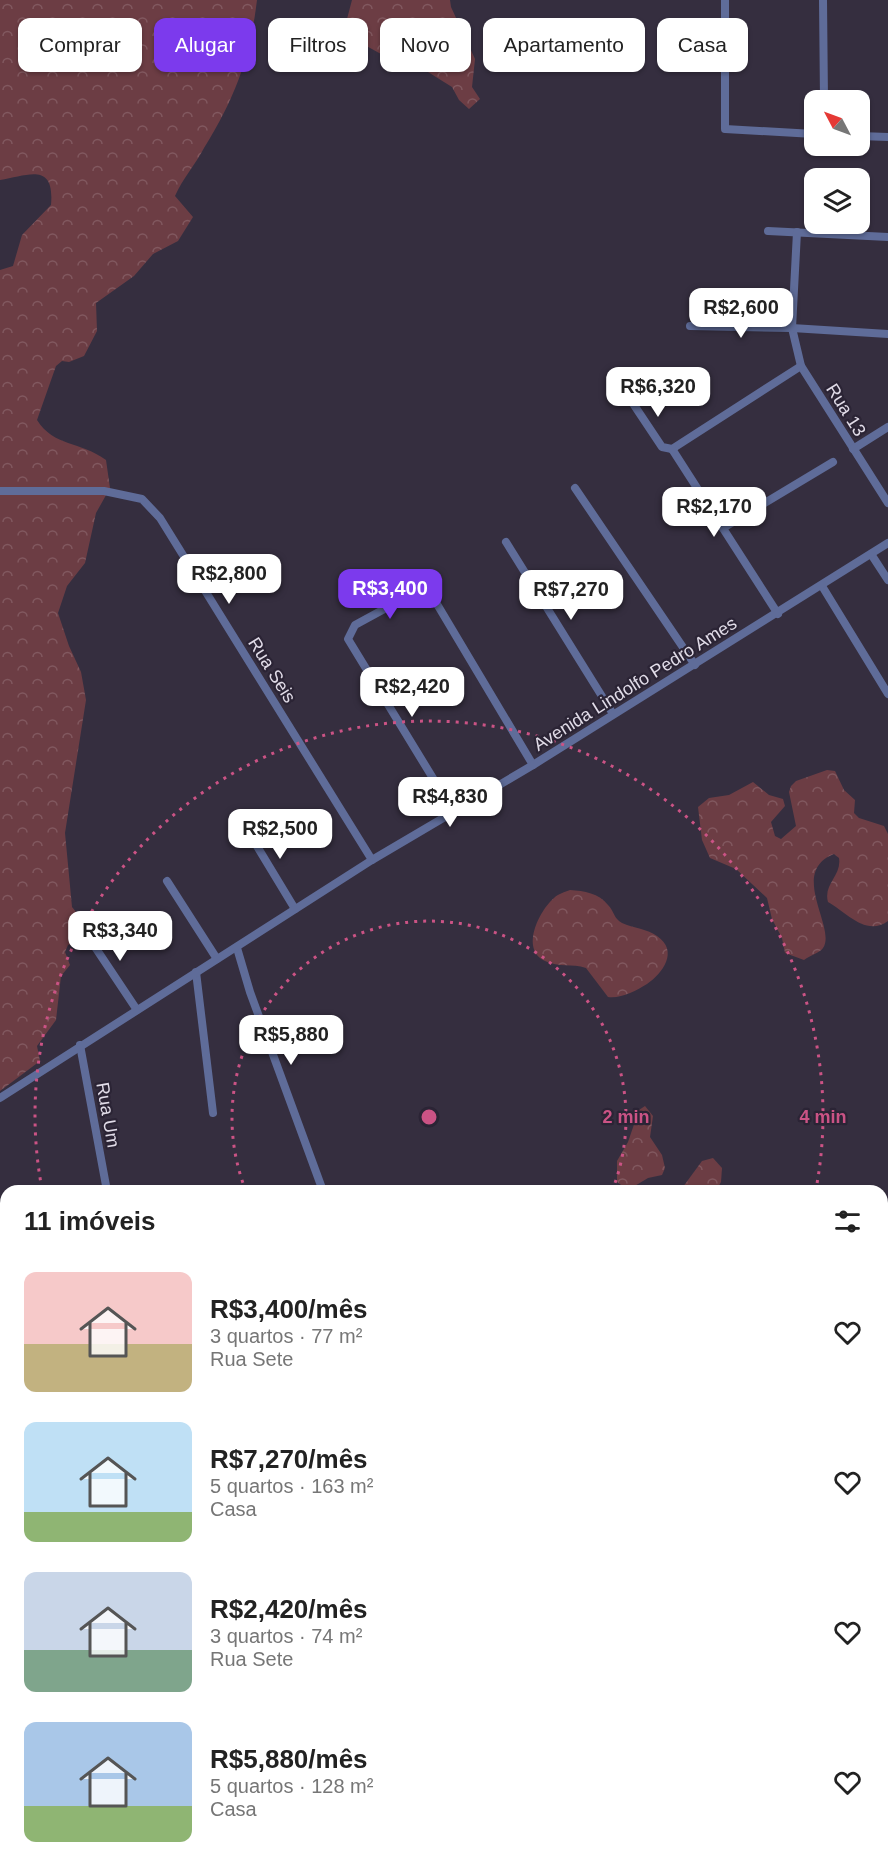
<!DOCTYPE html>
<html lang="pt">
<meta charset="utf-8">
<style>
:root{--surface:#fff;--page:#f6f6f6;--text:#222;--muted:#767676;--accent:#7c3aed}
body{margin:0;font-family:Helvetica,sans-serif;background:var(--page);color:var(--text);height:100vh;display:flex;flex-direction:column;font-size:22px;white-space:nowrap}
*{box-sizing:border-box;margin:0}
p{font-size:20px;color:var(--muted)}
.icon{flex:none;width:33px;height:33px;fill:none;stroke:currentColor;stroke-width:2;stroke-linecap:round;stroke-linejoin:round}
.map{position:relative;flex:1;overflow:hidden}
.panel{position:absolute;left:0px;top:1185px;width:888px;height:686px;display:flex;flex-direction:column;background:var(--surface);border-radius:18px 18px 0 0;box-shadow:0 2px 4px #0004}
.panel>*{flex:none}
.banner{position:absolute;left:18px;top:18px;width:852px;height:54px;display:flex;gap:12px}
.needle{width:39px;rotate:311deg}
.buttons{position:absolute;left:804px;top:90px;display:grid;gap:12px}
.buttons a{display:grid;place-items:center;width:66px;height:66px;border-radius:12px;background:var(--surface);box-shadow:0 2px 4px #0004;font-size:30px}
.price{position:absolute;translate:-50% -51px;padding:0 14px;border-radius:12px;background:#fff;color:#222;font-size:20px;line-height:39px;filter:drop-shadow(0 2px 3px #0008)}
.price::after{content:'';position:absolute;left:50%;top:36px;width:18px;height:14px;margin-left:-9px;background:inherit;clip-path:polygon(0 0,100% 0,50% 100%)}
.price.active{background:var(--accent);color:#fff}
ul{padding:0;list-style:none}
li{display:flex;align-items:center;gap:18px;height:150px;padding:0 24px}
li span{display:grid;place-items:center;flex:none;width:168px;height:120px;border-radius:12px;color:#555}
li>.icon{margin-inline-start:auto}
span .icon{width:72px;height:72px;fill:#fffc;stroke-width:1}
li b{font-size:26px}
h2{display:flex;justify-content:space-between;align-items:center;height:72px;padding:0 24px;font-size:26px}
.tag{padding:0 21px;border-radius:12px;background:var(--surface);box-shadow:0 2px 4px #0004;font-size:21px;line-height:54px}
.tag.active{background:var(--accent);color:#fff}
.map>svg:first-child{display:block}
.forest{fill:url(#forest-crowns)}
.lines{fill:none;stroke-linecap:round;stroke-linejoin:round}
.minor{stroke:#5f6c99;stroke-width:8}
.tertiary{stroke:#5f6c99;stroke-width:9}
.ring{fill:none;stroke:#cb5385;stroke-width:3;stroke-dasharray:3 6}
.labels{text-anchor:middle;stroke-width:4.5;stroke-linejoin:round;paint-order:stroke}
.street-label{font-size:18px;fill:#e1dce8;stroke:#2b2435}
.centre{fill:#cb5385;stroke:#2b2435;stroke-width:3}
.ring-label{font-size:18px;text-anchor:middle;font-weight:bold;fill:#cb5385;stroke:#2b2435;stroke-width:4.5;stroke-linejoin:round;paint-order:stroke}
</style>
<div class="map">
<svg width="888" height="1870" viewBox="0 0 888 1870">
<defs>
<pattern id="forest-crowns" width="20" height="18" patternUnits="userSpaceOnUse" patternTransform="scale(1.5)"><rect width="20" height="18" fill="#6c3d44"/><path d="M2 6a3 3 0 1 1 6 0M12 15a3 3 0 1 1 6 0" fill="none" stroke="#81585f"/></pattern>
</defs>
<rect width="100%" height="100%" fill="#352e3f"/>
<!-- forest -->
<g class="forest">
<path d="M0 0H257C250 58 235 98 204 148 195 165 183 178 175 196L193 217 178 241 153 254 134 276 96 303 97 331 84 356 69 362 62 361 56 366 37 420C54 447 80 441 106 460L110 488 96 513 85 563 67 586 58 613 69 646 81 672 86 700 65 833 72 907 81 918 75 943 68 945 65 952 70 965 61 976 56 1020 37 1046 40 1061 0 1091V270L13 266 22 235 51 205C55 161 27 176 0 180Z"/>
<polygon points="352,0 450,0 451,7 475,59 472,87 480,99 469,109 459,100 452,87 428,72 401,65 361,43 347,19"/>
<path d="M827 770 835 771 844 790 855 800 854 813 859 818 884 826 888 834V921C866 937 846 912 828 902 823 884 842 876 839 858L834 854C788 872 837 928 823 948 821 952 809 956 804 960L785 953 782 938 772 919 767 898 736 869 710 858 702 840 698 807 709 798 729 795 753 782 769 795 783 799 785 806 771 822 775 836 781 839 796 826 789 792 791 786 796 781Z"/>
<path d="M570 890C584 891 599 893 608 905 614 911 614 919 622 923 633 928 648 929 657 936 679 951 663 973 647 984 636 991 620 999 608 997L586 968C572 963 559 968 545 961 520 949 539 911 554 898 558 894 565 892 570 890Z"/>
<polygon points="645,1106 653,1116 650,1137 662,1155 665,1168 662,1175 648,1178 628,1190 617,1182 617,1161 628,1142 639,1110"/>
<polygon points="713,1158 722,1168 721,1182 716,1191 680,1191 702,1161"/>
</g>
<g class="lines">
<!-- minor -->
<g class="minor">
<polyline points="725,0 725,129 814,134"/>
<polyline points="823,0 824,100"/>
<polyline points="860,136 888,137"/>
<polyline points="768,231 888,237"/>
<polyline points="797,232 792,328 801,366 888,503"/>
<polyline points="690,326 792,328 888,334"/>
<polyline points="632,402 662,447 672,449 801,366"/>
<polyline points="672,449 778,614"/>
<polyline points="853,449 888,427"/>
<polyline points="575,488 695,665"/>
<polyline points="0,491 104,491 142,499 160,518 372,860"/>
<polyline points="723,528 833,462"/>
<polyline points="506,542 613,714"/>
<polyline points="871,554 888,580"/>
<polyline points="822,586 888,694"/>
<polyline points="453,811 348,639 355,625 421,589 428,589 533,765"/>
<polyline points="243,823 295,909"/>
<polyline points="167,881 217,959"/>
<polyline points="83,929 137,1010"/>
<polyline points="237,948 250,992 323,1191"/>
<polyline points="196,972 213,1113"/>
<polyline points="80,1045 107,1191"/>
<polyline points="0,1098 372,860 533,765 888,543"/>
<polyline points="0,1832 6,1832"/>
<polyline points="571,1864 573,1870"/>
<polyline points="632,1870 634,1864"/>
<polyline points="776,1870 779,1864"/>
</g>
<!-- tertiary -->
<g class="tertiary">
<polyline points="0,1636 6,1652"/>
<polyline points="17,1864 17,1870"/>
</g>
</g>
<!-- distance rings -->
<g class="ring">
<path d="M246 1191A197 197 0 1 1 612 1191"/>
<path d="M42 1189A394 394 0 1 1 816 1189"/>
</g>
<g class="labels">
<!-- street labels -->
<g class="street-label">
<text transform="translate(846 410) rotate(58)" y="6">Rua 13</text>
<text transform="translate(272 670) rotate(58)" y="6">Rua Seis</text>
<text transform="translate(635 684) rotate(-32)" y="6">Avenida Lindolfo Pedro Ames</text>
<text transform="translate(108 1115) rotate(80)" y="6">Rua Um</text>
</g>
</g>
<circle cx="429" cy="1117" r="9" class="centre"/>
<g class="ring-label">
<text x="626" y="1123">2 min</text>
<text x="823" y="1123">4 min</text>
</g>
</svg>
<div class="buttons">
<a><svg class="needle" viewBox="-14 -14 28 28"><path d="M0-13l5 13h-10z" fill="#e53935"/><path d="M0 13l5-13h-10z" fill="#767676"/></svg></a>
<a><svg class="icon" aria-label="layers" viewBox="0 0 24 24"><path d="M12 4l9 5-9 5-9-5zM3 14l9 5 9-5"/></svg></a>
</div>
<b class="price" style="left:741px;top:339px">R$2,600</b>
<b class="price" style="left:658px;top:418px">R$6,320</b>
<b class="price" style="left:714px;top:538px">R$2,170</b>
<b class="price" style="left:229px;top:605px">R$2,800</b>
<b class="price active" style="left:390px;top:620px">R$3,400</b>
<b class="price" style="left:571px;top:621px">R$7,270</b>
<b class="price" style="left:412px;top:718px">R$2,420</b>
<b class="price" style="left:450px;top:828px">R$4,830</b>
<b class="price" style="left:280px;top:860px">R$2,500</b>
<b class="price" style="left:120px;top:962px">R$3,340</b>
<b class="price" style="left:291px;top:1066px">R$5,880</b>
<div class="banner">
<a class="tag">Comprar</a>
<a class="tag active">Alugar</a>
<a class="tag">Filtros</a>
<a class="tag">Novo</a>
<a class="tag">Apartamento</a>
<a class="tag">Casa</a>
</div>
<section class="panel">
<h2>11 imóveis<svg class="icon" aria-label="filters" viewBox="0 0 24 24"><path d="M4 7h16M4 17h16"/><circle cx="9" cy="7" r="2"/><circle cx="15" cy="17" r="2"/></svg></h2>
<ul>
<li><span style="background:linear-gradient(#f6c9c9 60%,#c2b280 0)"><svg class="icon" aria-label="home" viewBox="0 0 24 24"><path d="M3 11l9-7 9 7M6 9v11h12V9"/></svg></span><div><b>R$3,400/mês</b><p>3 quartos · 77 m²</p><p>Rua Sete</p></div><svg class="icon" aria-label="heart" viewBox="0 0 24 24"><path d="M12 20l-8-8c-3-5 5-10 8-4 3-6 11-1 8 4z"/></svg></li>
<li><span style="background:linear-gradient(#bfe0f5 75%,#8fb573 0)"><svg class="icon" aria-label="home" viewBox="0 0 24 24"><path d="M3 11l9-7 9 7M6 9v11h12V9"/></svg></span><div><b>R$7,270/mês</b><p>5 quartos · 163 m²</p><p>Casa</p></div><svg class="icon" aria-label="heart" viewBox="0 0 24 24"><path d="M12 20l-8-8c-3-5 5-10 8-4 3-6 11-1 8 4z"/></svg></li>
<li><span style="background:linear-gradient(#c9d6e8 65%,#7fa58c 0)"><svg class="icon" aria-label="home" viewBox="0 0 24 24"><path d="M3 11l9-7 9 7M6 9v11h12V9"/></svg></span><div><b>R$2,420/mês</b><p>3 quartos · 74 m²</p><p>Rua Sete</p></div><svg class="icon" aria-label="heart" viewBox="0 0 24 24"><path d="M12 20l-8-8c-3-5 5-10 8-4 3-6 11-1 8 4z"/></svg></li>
<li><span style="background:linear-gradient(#a9c7e8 70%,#8fb573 0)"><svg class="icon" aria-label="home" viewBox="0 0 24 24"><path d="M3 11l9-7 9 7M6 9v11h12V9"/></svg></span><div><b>R$5,880/mês</b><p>5 quartos · 128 m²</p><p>Casa</p></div><svg class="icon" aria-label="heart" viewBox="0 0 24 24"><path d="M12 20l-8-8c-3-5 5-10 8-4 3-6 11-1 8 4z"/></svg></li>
</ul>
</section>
</div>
